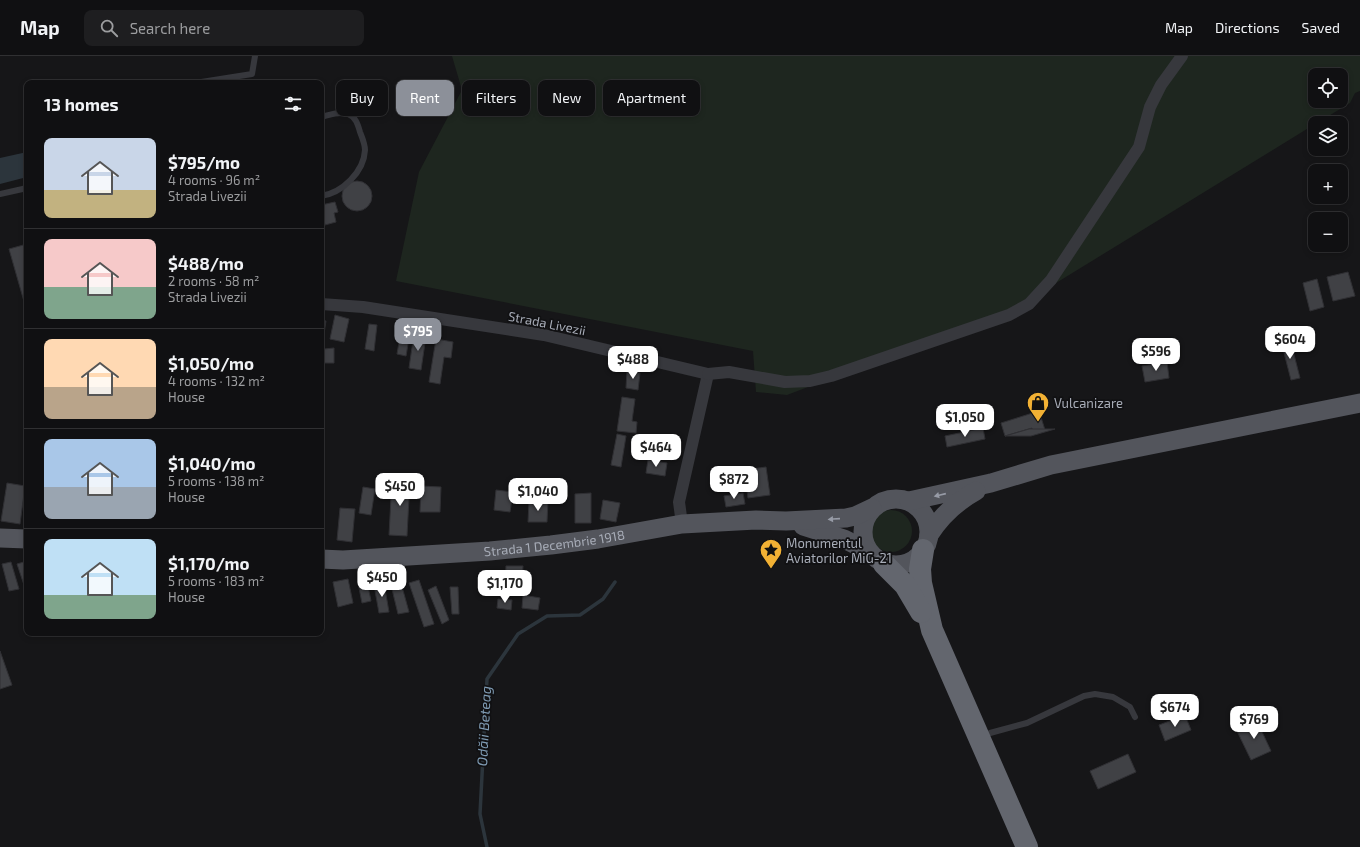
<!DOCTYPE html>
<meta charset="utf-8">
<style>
:root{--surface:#101012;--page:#1e1e20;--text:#f1f3f6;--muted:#9c9d9f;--line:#303032;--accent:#8c9099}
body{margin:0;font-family:"Exo 2",sans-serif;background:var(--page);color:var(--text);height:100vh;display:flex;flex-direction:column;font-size:15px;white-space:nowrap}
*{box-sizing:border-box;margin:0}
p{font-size:13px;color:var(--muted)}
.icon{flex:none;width:22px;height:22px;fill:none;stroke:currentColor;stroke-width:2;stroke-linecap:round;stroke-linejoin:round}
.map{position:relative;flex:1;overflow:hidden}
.details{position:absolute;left:24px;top:24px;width:300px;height:556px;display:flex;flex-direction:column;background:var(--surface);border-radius:8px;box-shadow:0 2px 6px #0003,0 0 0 1px var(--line)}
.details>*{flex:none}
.guide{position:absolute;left:336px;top:24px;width:380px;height:36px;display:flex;gap:8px}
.fabs{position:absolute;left:1308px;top:12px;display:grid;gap:8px}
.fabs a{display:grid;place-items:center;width:40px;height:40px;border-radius:8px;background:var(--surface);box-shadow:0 2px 6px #0003,0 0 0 1px var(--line);font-size:20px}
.price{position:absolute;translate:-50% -34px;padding:0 9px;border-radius:8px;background:#fff;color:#222;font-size:13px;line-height:26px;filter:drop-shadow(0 1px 2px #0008)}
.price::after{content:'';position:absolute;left:50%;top:24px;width:12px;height:9px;margin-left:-6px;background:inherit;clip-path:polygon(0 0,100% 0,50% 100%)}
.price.active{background:var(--accent);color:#fff}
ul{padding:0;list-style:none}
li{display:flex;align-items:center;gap:12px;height:100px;padding:0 20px}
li+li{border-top:1px solid var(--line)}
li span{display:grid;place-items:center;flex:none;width:112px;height:80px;border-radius:8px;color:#555}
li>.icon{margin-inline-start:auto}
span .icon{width:48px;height:48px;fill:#fffc;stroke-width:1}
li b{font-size:17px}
h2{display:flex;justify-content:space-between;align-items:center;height:48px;padding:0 20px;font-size:17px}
.tag{padding:0 14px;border-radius:8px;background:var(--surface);box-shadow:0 2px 6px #0003,0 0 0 1px var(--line);font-size:14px;line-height:36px}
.tag.active{background:var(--accent);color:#fff}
header{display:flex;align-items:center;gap:24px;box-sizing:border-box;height:56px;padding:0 20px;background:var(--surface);border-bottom:1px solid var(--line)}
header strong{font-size:19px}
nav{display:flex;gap:22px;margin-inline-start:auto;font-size:14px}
.search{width:280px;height:36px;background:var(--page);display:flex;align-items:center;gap:10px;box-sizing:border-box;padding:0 14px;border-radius:8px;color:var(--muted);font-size:15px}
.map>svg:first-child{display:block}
.green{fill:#1e261f;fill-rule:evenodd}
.water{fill:#2c353c}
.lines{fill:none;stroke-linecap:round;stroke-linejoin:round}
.stream{stroke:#2c353c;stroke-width:3.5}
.building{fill:#404145;stroke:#303034}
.service{stroke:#37383d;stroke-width:6}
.minor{stroke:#37383d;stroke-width:12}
.primary{stroke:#53555c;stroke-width:19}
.motorway{stroke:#63666e;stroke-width:22}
.oneway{fill:#979ba6}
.labels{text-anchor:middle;stroke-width:3.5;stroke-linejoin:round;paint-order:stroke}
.street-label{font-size:13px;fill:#a8adb8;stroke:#111113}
.poi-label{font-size:13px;fill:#a8adb8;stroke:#111113;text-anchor:start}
.water-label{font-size:14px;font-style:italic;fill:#7f9bb3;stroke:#111113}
</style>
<header>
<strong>Map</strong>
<div class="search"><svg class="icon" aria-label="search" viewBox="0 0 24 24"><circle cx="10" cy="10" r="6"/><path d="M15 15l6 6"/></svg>Search here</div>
<nav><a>Map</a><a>Directions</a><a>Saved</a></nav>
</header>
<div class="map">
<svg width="1360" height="791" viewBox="0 0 1360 791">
<rect width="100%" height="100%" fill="#161618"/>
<!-- green -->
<g class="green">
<path d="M452 0H1360V35L1355 37 1350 47 1317 67H1315V68L1017 251 787 339 756 336 753 295 396 225 419 116 462 34ZM1315 19H1341V45H1315Z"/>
<circle cx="891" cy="475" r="21"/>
</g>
<!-- water -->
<polygon class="water" points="27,96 27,121 0,128 0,102"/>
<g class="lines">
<!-- stream -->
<polyline class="stream" points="487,791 480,758 487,623 518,578 547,560 580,559 603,543 615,526"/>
</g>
<!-- building -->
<g class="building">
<circle cx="357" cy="140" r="15"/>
<polygon points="335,146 338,156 334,157 336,166 325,169 321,149"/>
<polygon points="27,188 27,256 9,193"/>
<polygon points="1348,216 1355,240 1333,245 1327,221"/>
<polygon points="1317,223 1324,251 1310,255 1303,227"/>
<polygon points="335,259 349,263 344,286 330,283"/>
<polygon points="321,264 326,265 323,284 321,284"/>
<polygon points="369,268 377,269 374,295 365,293"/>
<polygon points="401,275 410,276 406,300 397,298"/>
<polygon points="414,278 426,280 421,314 409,312"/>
<polygon points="436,283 453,286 451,302 444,301 440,328 429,326"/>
<polygon points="1290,283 1300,322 1291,324 1281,285"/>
<polygon points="334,292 334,307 324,307 324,293"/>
<polygon points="1167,306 1169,322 1145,326 1142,310"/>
<polygon points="627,315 640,317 638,334 626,332"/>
<polygon points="622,341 635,343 632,365 637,366 636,377 617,375"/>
<polygon points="1039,355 1045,374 1033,378 1032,372 1005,380 1001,367"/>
<polygon points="983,372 985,383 947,391 945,380"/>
<polygon points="1029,373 1055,373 1031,380 1005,380"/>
<polygon points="617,378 626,380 621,411 611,409"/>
<polygon points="642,386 674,391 672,404 640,399"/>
<polygon points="648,404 667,407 665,420 646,417"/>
<polygon points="766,411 770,439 748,442 744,414"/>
<polygon points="392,423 410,423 407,480 389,479"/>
<polygon points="7,427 25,430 20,468 1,465"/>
<polygon points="421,430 441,431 440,456 420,456"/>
<polygon points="363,431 375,433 371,459 359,457"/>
<polygon points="496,434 513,436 510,456 494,454"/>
<polygon points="591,437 591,467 575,467 575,438"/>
<polygon points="743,437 745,448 726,451 724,440"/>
<polygon points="603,444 620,447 616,466 600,463"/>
<polygon points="529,445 548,445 547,466 528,466"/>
<polygon points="340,452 355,453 352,486 337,484"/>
<polygon points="27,505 27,538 17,508"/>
<polygon points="11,506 19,533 9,535 2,508"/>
<polygon points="506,510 523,510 522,530 505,530"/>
<polygon points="348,523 353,547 338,551 333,526"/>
<polygon points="419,524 434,568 424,571 409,527"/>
<polygon points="367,525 371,545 362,547 358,527"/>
<polygon points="384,527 389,556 379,557 374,529"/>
<polygon points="401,527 409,556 398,558 391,529"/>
<polygon points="436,530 449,564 442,568 428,534"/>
<polygon points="450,531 458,531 459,558 452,558"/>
<polygon points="321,538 324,556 321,556"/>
<polygon points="523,539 540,542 538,554 522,552"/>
<polygon points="498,543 512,544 511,554 497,552"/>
<polygon points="0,595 12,629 0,633"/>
<polygon points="1185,659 1191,674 1165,685 1159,669"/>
<polygon points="1256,663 1271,695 1251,704 1236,673"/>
<polygon points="1128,698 1136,716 1098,733 1090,715"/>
</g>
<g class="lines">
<!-- service -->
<g class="service">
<polyline points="195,27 252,18 255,0"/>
<path d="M321 61C330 59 339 55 348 58 356 61 358 69 360 76 362 81 365 88 365 94 364 116 342 137 321 140"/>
<polyline points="0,138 27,132"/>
<polyline points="990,677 1027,667 1084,640 1095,638 1113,641 1130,651 1135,661"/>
</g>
<!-- minor -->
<g class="minor">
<polyline points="321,248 363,251 544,279 708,318 679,446 682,468"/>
<polyline points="708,318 729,316 785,326 810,325 831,320 1009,259 1029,248 1051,224 1139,91 1150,51 1161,29 1182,0"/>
</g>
<!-- primary -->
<g class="primary">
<circle cx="896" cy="476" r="33"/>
<polyline points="909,445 991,427 1051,409 1360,347"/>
<polyline points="803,470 844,483 868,495"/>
<path d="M929 479C941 460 956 446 976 435"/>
<polyline points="0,482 27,483"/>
<path id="s1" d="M321 503 343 504 490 495 551 489 598 483 682 468 756 464 786 465 846 462 855 460 872 452"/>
</g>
<!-- motorway -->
<g class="motorway">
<polyline points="923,494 920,513 921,527 932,574 1027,791"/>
<polyline points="884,508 905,529 921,556"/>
</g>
</g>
<!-- one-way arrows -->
<defs><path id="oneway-solid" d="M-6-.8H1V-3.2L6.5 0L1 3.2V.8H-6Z"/></defs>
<g class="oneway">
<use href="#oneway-solid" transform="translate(940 439) rotate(167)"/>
<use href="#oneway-solid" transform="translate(834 463) rotate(176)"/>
</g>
<!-- icons -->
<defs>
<g id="shop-pin" transform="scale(1.15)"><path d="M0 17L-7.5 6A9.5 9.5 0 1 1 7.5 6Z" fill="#f2b134" stroke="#111113"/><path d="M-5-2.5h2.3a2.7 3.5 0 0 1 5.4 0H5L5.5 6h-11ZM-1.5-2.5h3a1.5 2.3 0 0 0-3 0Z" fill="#111"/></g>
<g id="sight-pin" transform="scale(1.15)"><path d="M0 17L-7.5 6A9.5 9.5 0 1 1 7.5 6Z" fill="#f2b134" stroke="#111113"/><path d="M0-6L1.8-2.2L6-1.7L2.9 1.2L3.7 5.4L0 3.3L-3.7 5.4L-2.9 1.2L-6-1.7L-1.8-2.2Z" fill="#111"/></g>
</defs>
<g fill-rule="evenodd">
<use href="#shop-pin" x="1038" y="347"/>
<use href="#sight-pin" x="771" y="494"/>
</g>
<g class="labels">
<!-- street labels -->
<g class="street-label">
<text transform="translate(547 267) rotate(11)" y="5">Strada Livezii</text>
<text dy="5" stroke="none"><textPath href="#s1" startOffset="234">Strada 1 Decembrie 1918</textPath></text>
</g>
<!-- poi labels -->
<g class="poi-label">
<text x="1054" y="352">Vulcanizare</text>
<text x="786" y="492">Monumentul<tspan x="786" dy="15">Aviatorilor MiG-21</tspan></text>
</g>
<!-- water labels -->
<g class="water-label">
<text transform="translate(484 670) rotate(-87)" y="5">Odăii Beteag</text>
</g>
</g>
</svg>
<div class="fabs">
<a><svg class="icon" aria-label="locate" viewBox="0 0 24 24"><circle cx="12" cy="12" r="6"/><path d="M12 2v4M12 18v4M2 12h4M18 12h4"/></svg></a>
<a><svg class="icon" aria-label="layers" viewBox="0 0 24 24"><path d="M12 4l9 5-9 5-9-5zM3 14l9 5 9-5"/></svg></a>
<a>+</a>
<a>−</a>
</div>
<b class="price active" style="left:418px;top:296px">$795</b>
<b class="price" style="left:1290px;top:304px">$604</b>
<b class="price" style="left:1156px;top:316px">$596</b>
<b class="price" style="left:633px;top:324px">$488</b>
<b class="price" style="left:965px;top:382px">$1,050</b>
<b class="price" style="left:656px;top:412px">$464</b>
<b class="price" style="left:734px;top:444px">$872</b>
<b class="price" style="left:400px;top:451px">$450</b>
<b class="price" style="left:538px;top:456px">$1,040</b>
<b class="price" style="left:382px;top:542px">$450</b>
<b class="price" style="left:505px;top:548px">$1,170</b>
<b class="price" style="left:1175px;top:672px">$674</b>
<b class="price" style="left:1254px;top:684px">$769</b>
<div class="guide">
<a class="tag">Buy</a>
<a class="tag active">Rent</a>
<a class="tag">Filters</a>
<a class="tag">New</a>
<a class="tag">Apartment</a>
</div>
<section class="details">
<h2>13 homes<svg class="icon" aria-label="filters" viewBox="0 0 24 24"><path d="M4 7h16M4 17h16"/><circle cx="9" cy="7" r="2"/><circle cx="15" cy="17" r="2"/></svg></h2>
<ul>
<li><span style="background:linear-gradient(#c9d6e8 65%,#c2b280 0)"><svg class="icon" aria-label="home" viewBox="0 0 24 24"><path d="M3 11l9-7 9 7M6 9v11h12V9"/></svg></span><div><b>$795/mo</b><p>4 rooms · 96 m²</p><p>Strada Livezii</p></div></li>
<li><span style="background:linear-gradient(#f6c9c9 60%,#7fa58c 0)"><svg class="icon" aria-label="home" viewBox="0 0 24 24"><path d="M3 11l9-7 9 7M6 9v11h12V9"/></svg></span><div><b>$488/mo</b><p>2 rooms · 58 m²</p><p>Strada Livezii</p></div></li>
<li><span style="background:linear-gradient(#ffd9b3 60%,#b9a48a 0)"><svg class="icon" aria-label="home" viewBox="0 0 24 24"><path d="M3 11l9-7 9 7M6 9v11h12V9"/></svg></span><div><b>$1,050/mo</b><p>4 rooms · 132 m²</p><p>House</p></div></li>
<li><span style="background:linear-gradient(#a9c7e8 60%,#9aa5b1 0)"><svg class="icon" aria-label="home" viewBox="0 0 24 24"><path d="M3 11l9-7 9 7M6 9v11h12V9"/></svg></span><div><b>$1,040/mo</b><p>5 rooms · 138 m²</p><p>House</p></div></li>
<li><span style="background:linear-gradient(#bfe0f5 70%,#7fa58c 0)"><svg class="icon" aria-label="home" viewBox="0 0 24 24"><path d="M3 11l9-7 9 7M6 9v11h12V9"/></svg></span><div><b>$1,170/mo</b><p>5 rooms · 183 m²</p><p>House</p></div></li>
</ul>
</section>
</div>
